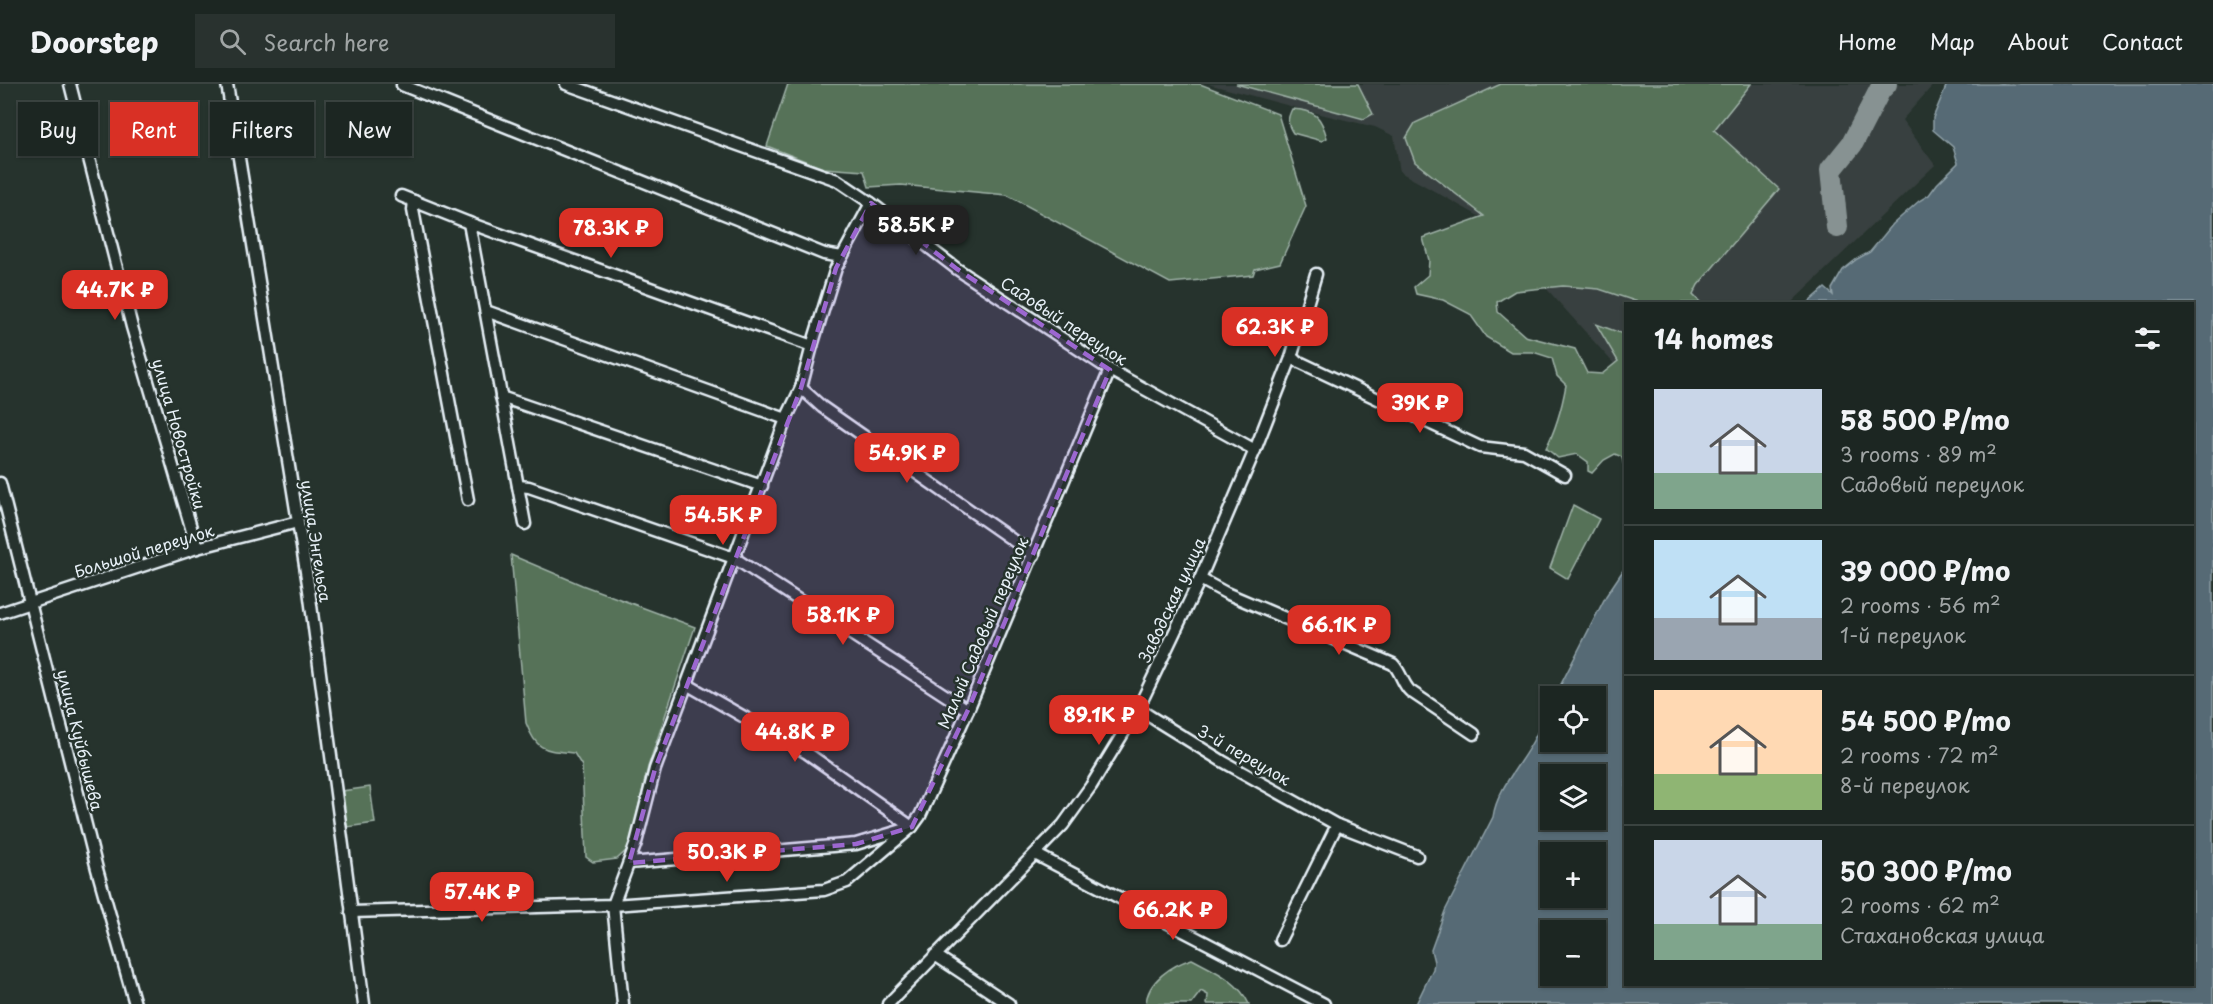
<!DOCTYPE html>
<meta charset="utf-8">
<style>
:root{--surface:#1c2622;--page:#29322f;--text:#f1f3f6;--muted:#a0a5a5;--line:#3a4340;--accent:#d93025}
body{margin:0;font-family:"Playpen Sans",sans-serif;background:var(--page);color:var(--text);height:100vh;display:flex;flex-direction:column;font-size:22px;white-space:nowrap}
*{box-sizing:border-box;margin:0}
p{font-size:20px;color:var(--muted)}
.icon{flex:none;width:33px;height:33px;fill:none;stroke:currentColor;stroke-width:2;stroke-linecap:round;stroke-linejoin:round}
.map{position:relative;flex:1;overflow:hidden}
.drawer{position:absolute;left:1624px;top:218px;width:570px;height:684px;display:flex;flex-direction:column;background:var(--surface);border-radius:0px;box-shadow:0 2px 4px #0004,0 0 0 2px var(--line)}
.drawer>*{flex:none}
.banner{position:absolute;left:18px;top:18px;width:570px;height:54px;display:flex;gap:12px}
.controls{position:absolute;left:1540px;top:602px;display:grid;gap:12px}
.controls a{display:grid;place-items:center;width:66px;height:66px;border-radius:0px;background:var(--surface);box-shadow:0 2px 4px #0004,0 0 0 2px var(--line);font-size:30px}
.price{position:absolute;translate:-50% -51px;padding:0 14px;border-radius:12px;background:var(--accent);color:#fff;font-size:20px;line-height:39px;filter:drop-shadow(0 2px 3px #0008)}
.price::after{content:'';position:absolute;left:50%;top:36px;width:18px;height:14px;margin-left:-9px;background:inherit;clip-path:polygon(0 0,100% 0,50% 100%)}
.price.current{background:#222;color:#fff}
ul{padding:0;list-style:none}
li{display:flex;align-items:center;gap:18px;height:150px;padding:0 30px}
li+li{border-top:2px solid var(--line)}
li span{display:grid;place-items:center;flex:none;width:168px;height:120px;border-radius:0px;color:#555}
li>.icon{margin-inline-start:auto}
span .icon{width:72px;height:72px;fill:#fffc;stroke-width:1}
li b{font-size:26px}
h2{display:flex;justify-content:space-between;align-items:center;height:72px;padding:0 30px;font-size:26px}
.pill{padding:0 21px;border-radius:0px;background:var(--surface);box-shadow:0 2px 4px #0004,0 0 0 2px var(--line);font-size:21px;line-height:54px}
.pill.current{background:var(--accent);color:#fff}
header{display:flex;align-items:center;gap:36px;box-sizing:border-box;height:84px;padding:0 30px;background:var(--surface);border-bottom:2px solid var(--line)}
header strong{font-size:28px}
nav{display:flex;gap:33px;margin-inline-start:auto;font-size:21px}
.search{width:420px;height:54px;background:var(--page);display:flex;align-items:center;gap:15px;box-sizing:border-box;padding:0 21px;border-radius:0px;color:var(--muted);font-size:22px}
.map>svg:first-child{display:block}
.built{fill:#38403f}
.green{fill:#567258;stroke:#9fb2a8;stroke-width:1.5}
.water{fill:#566b74;stroke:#90a1a9;stroke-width:1.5;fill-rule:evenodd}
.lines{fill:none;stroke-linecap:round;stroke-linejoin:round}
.taxiway{stroke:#879292;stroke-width:22}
.minor-casing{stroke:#e8f1f8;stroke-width:15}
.minor{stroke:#26332d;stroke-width:10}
.marked{fill:#9c67d0;fill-opacity:0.2;stroke:#9c67d0;stroke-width:4.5;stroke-dasharray:12 8;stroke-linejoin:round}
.labels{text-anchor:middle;stroke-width:5;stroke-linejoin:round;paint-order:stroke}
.street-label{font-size:16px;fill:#e8f1f8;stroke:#26332d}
</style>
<header>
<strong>Doorstep</strong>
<div class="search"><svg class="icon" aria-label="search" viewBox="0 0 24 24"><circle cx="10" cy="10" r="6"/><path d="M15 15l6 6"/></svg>Search here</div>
<nav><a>Home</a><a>Map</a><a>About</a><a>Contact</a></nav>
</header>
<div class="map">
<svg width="2213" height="920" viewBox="0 0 2213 920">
<rect width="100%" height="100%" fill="#26332d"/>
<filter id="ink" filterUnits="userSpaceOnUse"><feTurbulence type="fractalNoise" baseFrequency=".0167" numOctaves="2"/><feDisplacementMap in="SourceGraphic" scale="12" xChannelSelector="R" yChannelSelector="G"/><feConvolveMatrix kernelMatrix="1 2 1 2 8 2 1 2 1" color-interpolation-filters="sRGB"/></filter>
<g filter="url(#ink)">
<!-- built -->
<polygon class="built" points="1208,0 1934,0 1902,36 1935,81 1791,219 1626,219 1626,302 1615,281 1484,135 1400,88 1394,52 1375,43 1312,28"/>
<!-- green -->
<g class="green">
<polygon points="788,0 1200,0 1278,30 1306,122 1280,179 1255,185 1253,191 1170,199 1007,111 901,101 869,103 864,87 823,84 767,62"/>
<polygon points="1236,0 1358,0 1373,30 1364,35"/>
<path d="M1501 0H1751L1714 46 1779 105 1698 201 1693 211 1701 219H1641L1599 205 1563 202 1515 207 1497 218 1498 228 1525 252 1575 265 1587 289 1602 290 1618 277 1596 240 1626 251V391L1622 373 1615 370 1604 376 1592 389 1588 387V378L1577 370 1558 374 1546 364C1556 345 1562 323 1566 301L1557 292 1552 274 1533 268H1511L1486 253 1470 230 1443 216 1416 210 1414 203 1428 191 1429 176 1423 154 1484 132 1415 78 1406 54 1415 39Z"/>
<path d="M1292 25C1315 26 1321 32 1327 54L1322 57 1293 49C1287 40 1287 35 1292 25Z"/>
<polygon points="1573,421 1599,435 1568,495 1550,484"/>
<path d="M511 471 582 501 695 543 648 683 629 764 617 775 593 778 586 773 582 682 574 669C545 666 537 668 526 639Z"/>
<polygon points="370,703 375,739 347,743 342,707"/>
<path d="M1192 875C1214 887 1238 896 1249 920H1207L1208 911 1201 907 1191 920H1146C1147 897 1172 881 1192 875Z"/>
</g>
<!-- water -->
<path class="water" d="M1947 0H2213V920H1416L1433 885 1434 878 1431 866 1445 827 1493 733C1497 704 1523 678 1535 653 1541 642 1543 629 1551 619V657H1596V612H1555L1606 512 1626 482V900H2193V219H1808L1825 204 1833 211 1832 205 1843 186 1857 175 1870 168 1893 140 1919 117 1929 111 1937 100 1958 79 1953 63 1933 46V34ZM1551 690H1596V735H1551ZM1551 768H1596V813H1551ZM1551 846H1596V891H1551Z"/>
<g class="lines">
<!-- taxiway -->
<polyline class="taxiway" points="1837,143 1831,86 1852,60 1880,6 1886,0"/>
<!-- minor casing -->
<g class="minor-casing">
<g id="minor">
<polyline points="70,0 132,243 197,464"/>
<polyline points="227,0 309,506 364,920"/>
<polyline points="566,0 837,96 871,119 957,185 1110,286 1255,366"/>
<polyline points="402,1 824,170 842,173"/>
<polyline points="401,112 469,139 812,262"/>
<polyline points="414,117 413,126 468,416"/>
<polyline points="469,139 525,440"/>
<polyline points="486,227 786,335"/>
<polyline points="1291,274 1480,363 1524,368 1565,391"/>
<polyline points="801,304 822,323 1034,471"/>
<polyline points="501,313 762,402"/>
<polyline points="0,399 97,785 135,920"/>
<polyline points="518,402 529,403 734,474 968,626"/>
<path d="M1200 495 1226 509 1393 580C1401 588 1402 599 1410 607L1474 650"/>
<polyline points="0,529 197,464 298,438"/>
<polyline points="688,601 807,669 912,743"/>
<polyline points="1138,625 1222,677 1337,741 1417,772"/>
<polyline points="1035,770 1324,920"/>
<polyline points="629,779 856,760 906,745"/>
<polyline points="351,828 613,821 824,806 847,798 912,743 920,732 968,626 1110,286"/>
<polyline points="1280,856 1337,741"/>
<polyline points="935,871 1009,920"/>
<polyline points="623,920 613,821 636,759 655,685 786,335 801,304 812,262 836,184 871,119"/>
<polyline points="888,920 1063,741 1091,702 1138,625 1200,495 1255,366 1291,274 1316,190"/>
</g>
</g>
<!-- minor -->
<use href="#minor" class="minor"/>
</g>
</g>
<!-- marked area -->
<path class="marked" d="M871 119 957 185 1110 286 968 626 912 743 856 760 629 779 655 685 801 304 836 184Z"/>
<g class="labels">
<!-- street labels -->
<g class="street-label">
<text transform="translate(1064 237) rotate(33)" y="6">Садовый переулок</text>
<text transform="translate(179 350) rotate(74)" y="6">улица Новостройки</text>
<text transform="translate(316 457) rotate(81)" y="6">улица Энгельса</text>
<text transform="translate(144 467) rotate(-17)" y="6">Большой переулок</text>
<text transform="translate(1172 516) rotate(-65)" y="6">Заводская улица</text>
<text transform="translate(983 549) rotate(-67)" y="6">Малый Садовый переулок</text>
<text transform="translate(80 656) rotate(76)" y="6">улица Куйбышева</text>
<text transform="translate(1244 671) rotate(30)" y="6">3-й переулок</text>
</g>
</g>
</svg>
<div class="controls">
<a><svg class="icon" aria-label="locate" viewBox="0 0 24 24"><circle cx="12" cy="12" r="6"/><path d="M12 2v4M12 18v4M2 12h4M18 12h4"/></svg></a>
<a><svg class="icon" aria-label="layers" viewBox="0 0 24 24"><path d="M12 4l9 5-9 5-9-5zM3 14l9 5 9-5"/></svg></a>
<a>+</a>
<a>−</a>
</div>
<b class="price current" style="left:916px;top:172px">58.5K ₽</b>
<b class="price" style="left:611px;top:175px">78.3K ₽</b>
<b class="price" style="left:115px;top:237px">44.7K ₽</b>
<b class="price" style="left:1275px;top:274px">62.3K ₽</b>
<b class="price" style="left:1420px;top:350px">39K ₽</b>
<b class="price" style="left:907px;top:400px">54.9K ₽</b>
<b class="price" style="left:723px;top:462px">54.5K ₽</b>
<b class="price" style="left:843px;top:562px">58.1K ₽</b>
<b class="price" style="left:1339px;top:572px">66.1K ₽</b>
<b class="price" style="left:1099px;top:662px">89.1K ₽</b>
<b class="price" style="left:795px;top:679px">44.8K ₽</b>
<b class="price" style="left:727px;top:799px">50.3K ₽</b>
<b class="price" style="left:482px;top:839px">57.4K ₽</b>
<b class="price" style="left:1173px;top:857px">66.2K ₽</b>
<div class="banner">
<a class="pill">Buy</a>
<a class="pill current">Rent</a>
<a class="pill">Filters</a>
<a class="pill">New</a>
</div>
<section class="drawer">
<h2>14 homes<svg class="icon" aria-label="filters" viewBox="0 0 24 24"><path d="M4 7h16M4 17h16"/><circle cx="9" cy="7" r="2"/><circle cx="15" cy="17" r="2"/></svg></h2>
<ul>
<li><span style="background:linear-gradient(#c9d6e8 70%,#7fa58c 0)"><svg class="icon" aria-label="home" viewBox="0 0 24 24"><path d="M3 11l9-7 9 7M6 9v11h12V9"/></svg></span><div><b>58 500 ₽/mo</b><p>3 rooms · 89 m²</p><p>Садовый переулок</p></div></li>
<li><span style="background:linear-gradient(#bfe0f5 65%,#9aa5b1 0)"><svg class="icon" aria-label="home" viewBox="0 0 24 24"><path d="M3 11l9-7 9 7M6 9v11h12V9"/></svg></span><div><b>39 000 ₽/mo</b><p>2 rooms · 56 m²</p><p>1-й переулок</p></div></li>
<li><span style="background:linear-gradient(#ffd9b3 70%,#8fb573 0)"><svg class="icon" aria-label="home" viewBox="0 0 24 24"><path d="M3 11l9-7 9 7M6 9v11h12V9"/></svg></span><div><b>54 500 ₽/mo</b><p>2 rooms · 72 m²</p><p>8-й переулок</p></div></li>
<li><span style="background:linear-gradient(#c9d6e8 70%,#7fa58c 0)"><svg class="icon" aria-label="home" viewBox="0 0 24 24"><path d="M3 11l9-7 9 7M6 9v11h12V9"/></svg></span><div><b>50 300 ₽/mo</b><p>2 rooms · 62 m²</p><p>Стахановская улица</p></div></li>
</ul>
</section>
</div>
